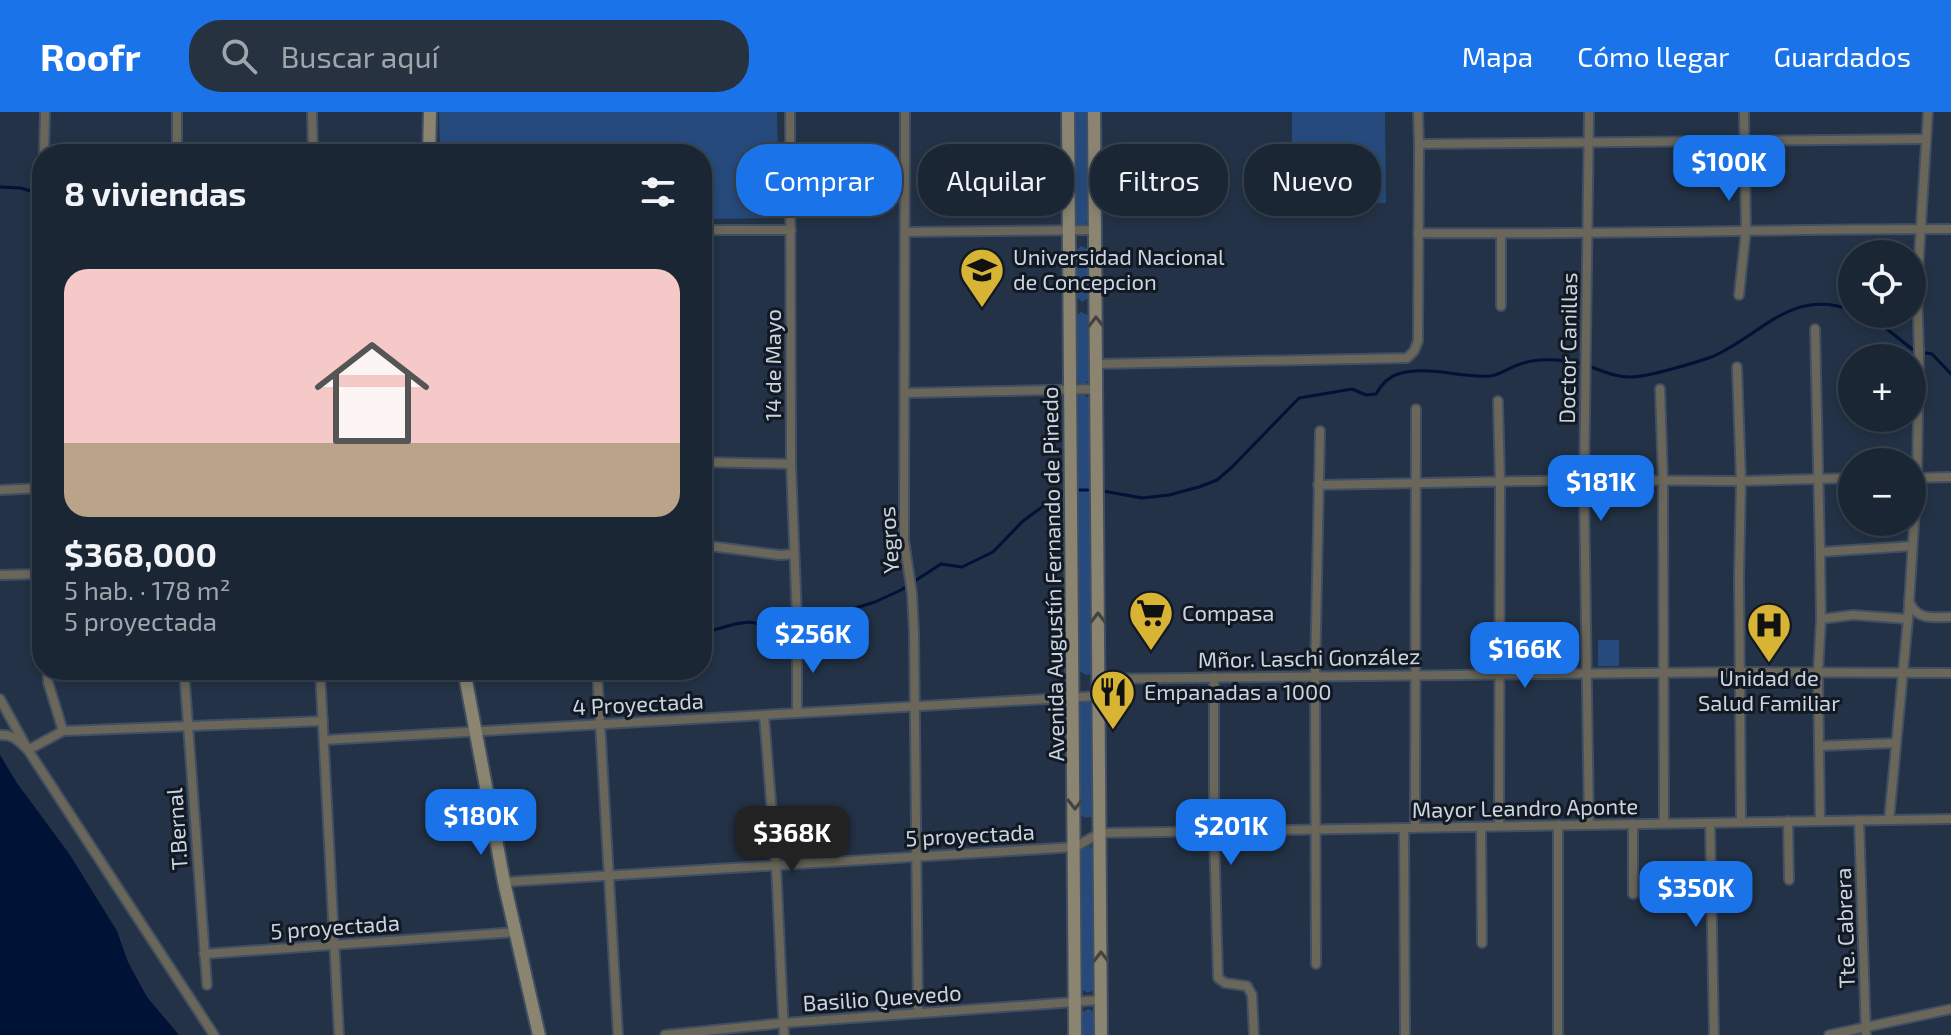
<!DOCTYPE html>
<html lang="es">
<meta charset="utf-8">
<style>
:root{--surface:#1a2634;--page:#273240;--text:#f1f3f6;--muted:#9fa5ac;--line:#38434f;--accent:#1a73e8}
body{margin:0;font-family:"Exo 2",sans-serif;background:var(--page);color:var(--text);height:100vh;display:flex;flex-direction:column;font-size:30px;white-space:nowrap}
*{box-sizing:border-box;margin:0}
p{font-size:26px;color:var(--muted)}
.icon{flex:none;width:44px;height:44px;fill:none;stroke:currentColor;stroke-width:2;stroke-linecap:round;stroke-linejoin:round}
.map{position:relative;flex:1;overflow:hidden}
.drawer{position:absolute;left:32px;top:32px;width:680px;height:536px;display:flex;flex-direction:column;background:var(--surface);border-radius:32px;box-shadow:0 4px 12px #0003,0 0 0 2px var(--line)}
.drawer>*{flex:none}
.guide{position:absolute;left:736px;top:32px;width:760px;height:72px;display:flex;gap:16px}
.controls{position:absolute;left:1838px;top:128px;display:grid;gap:16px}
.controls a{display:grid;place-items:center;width:88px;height:88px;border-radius:50%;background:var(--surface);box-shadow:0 4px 12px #0003,0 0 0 2px var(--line);font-size:40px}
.price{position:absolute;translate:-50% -68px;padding:0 18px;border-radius:16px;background:var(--accent);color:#fff;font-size:26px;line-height:52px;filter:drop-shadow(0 2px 4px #0008)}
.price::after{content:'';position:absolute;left:50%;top:48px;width:24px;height:18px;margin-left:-12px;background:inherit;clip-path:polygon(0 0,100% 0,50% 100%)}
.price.selected{background:#222;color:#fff}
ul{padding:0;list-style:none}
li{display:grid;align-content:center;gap:16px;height:424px;padding:0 32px}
li span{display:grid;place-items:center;height:248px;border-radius:24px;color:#555}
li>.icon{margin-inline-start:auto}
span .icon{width:144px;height:144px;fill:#fffc;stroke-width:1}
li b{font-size:34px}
h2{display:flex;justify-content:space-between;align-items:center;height:96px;padding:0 32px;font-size:34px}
.chip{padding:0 28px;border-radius:32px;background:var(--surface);box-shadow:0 4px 12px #0003,0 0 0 2px var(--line);font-size:28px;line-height:72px}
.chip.selected{background:var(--accent);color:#fff}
header{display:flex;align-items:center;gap:48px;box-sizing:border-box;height:112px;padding:0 40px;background:var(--accent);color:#fff}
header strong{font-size:38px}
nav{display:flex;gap:44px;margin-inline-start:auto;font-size:28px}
.search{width:560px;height:72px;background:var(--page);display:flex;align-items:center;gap:20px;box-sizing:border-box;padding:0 28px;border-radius:32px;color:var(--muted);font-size:30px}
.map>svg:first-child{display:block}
.green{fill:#264a7b}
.water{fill:#001236}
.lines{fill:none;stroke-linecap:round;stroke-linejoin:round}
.stream{stroke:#001236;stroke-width:3}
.street-casing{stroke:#414f62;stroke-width:12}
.secondary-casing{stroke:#414f62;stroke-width:16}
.street{stroke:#6a665a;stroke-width:8}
.secondary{stroke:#8a8471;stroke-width:12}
.oneway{stroke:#424442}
.labels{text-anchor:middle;stroke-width:6;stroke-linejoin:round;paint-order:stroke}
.poi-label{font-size:22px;fill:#cbd4e1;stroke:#121922;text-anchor:start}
.street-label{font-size:22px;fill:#cbd4e1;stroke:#121922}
</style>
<header>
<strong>Roofr</strong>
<div class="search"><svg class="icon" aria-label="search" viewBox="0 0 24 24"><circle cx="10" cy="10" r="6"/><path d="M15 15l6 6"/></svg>Buscar aquí</div>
<nav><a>Mapa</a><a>Cómo llegar</a><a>Guardados</a></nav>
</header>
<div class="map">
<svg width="1951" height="923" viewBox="0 0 1951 923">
<rect width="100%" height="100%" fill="#233246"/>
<!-- green -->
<g class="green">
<polygon points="439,0 777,0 779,106 702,107 702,42 440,42"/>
<polygon points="1074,0 1088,0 1089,109 1084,113 1078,112 1075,109"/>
<polygon points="1292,0 1385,0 1386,91 1292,91"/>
<polygon points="1081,134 1090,138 1091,185 1082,190 1076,185 1076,138"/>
<polygon points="1081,200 1090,204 1090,267 1085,272 1079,271 1076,268 1076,204"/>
<polygon points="1081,282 1090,286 1090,289 1094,558 1092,562 1086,563 1080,559 1080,556 1076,286"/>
<rect x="1598" y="528" width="21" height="26"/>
<polygon points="1088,588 1094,592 1093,702 1091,705 1085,706 1079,702 1080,592"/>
<path d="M1089 734 1095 738V876C1091 881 1086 882 1081 876V738Z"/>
<polygon points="1089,897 1095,901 1095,923 1080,923 1080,901"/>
</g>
<!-- water -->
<polygon class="water" points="0,643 17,671 70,743 117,819 128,850 147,885 179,923 0,923"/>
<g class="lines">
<!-- stream -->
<g class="stream">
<polyline points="0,75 20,76 42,82"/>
<polyline points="1862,202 1873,206 1912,237"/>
<polyline points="1926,241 1932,242 1951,262"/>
<polyline points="1078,378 1088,378"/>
<path d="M1103 379 1142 386 1169 383 1199 375 1217 368 1232 355 1299 286 1352 277 1366 283 1376 282C1381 273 1388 265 1398 262 1427 253 1460 266 1490 264 1500 263 1508 256 1518 253 1532 247 1551 247 1566 249 1588 250 1609 266 1631 265 1648 265 1698 250 1714 244 1764 221 1791 176 1852 198"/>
<polyline points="702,518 710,519 735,512 749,510 786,516 820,507 875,490 901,478 941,452 962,455 993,440 1023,409 1065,378"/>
</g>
<!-- street casing -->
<g class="street-casing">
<g id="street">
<polyline points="177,0 177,42"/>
<polyline points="312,0 313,42"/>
<polyline points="790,0 791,352 797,507 797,601"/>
<polyline points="905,0 904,428 912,482 914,520 918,901"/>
<polyline points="1419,32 1926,27"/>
<polyline points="44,42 45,0"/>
<polyline points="702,118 791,118"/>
<polyline points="906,120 1095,118"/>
<path d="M1418 121C1596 123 1773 117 1951 117"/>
<polyline points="1501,122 1501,194"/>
<polyline points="1739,183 1746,118 1744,0"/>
<polyline points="1815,217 1820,440 1821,507 1818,560 1820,709"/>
<polyline points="1096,252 1407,246 1414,239 1418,229 1419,32 1418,0"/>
<polyline points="1737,255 1741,369 1739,465 1741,710"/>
<polyline points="1660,277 1663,368 1664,711"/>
<polyline points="905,281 1096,277"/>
<polyline points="1498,289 1500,370 1499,714"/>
<polyline points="702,350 791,352"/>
<polyline points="1912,366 1951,365"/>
<polyline points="1318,373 1585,368 1741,369 1852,366"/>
<polyline points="0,378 42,376"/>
<polyline points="702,433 780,443 793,442"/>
<polyline points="1820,440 1912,434"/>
<polyline points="0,463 42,462"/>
<path d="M1909 490C1918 509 1932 505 1951 505"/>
<polyline points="1821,507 1853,503 1908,507"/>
<polyline points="48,558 48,570 63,619"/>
<polyline points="184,558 207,873"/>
<polyline points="320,558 339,923"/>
<polyline points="597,558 618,923"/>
<polyline points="1214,565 1214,719 1218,866 1225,871 1247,874 1252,883 1254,923"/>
<polyline points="1098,567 1740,560 1951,561"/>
<polyline points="0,587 28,638 63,619 323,609"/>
<polyline points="764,603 776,752 784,923"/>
<path d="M0 623C13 622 19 629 28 638L214 923"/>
<polyline points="324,628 1098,584"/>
<polyline points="1819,634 1895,631"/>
<polyline points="1859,708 1866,923"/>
<polyline points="1889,708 1908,507 1917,366 1919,239 1917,176 1928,0"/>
<polyline points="1788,709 1789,768"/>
<polyline points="1710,711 1714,923"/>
<polyline points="1558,713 1558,923"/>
<polyline points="1589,713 1584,377 1589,0"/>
<polyline points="1481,715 1482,831"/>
<polyline points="1404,716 1405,923"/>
<polyline points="1415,716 1416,297"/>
<polyline points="504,770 1075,735 1100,721 1951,707"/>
<polyline points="1633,782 1633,712"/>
<polyline points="204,842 516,820"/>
<polyline points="1316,852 1315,565 1320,319"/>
<polyline points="665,923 783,911 1101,888"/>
<polyline points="1829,923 1951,897"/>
</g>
</g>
<!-- secondary casing -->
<g class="secondary-casing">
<g id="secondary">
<polyline points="1068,0 1075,923"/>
<polyline points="1094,0 1101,923"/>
<polyline points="429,42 430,0"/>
<polyline points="464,558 504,770 539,923"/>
</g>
</g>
<!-- street -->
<use href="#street" class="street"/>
<!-- secondary -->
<use href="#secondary" class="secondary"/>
</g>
<!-- one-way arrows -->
<defs><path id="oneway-chevron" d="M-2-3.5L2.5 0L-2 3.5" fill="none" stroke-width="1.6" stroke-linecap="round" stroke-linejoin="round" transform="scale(2)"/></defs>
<g class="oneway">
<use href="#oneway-chevron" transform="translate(1096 210) rotate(-91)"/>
<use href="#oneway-chevron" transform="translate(1098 506) rotate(-90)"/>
<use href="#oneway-chevron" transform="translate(1075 692) rotate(90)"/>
<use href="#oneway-chevron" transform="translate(1101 845) rotate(-90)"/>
</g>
<!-- icons -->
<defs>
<g id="university-pin" transform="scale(2.3)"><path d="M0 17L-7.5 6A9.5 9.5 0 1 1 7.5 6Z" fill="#d7b434" stroke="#121922"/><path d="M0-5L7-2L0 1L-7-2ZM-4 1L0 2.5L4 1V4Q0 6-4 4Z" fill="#111"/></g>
<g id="supermarket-pin" transform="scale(2.3)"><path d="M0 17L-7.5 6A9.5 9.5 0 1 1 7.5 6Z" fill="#d7b434" stroke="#121922"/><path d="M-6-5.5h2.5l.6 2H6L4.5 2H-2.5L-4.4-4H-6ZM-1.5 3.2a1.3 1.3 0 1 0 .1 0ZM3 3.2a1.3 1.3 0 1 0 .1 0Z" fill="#111"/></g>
<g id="hospital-pin" transform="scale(2.3)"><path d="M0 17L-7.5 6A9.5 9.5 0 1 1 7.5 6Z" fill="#d7b434" stroke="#121922"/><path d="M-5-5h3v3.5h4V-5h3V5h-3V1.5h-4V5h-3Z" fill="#111"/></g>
<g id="restaurant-pin" transform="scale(2.3)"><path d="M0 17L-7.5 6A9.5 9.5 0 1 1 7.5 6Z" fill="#d7b434" stroke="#121922"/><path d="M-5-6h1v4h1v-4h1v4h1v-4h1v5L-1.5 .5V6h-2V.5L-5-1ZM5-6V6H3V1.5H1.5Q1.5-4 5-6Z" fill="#111"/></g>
</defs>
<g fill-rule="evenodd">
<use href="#university-pin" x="982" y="158"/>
<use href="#supermarket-pin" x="1151" y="501"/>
<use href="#hospital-pin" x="1769" y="513"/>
<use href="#restaurant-pin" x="1113" y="580"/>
</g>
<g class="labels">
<!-- poi labels -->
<g class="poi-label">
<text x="1013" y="153">Universidad Nacional<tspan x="1013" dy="25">de Concepcion</tspan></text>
<text x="1182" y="509">Compasa</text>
<text x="1769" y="574" text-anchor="middle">Unidad de<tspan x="1769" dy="25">Salud Familiar</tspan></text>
<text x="1144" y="588">Empanadas a 1000</text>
</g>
<!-- street labels -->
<g class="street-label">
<text transform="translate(1568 236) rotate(-89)" y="8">Doctor Canillas</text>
<text transform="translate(773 253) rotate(-90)" y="8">14 de Mayo</text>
<text transform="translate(889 428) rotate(-94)" y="8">Yegros</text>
<text transform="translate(1053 462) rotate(-91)" y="8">Avenida Augustín Fernando de Pinedo</text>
<text transform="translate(1309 546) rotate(-1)" y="8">Mñor. Laschi González</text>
<text transform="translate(638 592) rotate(-3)" y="8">4 Proyectada</text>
<text transform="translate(1525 696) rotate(-1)" y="8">Mayor Leandro Aponte</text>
<text transform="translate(177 717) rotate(-94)" y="8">T.Bernal</text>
<text transform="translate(970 723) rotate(-3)" y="8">5 proyectada</text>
<text transform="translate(335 815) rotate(-4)" y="8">5 proyectada</text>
<text transform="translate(1845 816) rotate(-92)" y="8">Tte. Cabrera</text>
<text transform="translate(882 886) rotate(-4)" y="8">Basilio Quevedo</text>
</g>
</g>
</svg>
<div class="controls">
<a><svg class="icon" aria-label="locate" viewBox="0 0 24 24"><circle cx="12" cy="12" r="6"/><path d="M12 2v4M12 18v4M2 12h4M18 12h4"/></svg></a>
<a>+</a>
<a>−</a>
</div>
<b class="price" style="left:1729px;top:91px">$100K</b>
<b class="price" style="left:1601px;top:411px">$181K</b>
<b class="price" style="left:813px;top:563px">$256K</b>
<b class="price" style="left:1525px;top:578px">$166K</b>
<b class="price" style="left:481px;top:745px">$180K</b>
<b class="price" style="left:1231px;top:755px">$201K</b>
<b class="price selected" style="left:792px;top:762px">$368K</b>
<b class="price" style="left:1696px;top:817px">$350K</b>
<div class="guide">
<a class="chip selected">Comprar</a>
<a class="chip">Alquilar</a>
<a class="chip">Filtros</a>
<a class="chip">Nuevo</a>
</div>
<section class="drawer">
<h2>8 viviendas<svg class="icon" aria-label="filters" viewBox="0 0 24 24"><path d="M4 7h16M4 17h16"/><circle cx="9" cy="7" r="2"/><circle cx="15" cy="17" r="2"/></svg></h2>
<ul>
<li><span style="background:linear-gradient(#f6c9c9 70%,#b9a48a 0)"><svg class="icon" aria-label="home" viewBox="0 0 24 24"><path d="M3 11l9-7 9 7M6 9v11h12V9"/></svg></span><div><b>$368,000</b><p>5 hab. · 178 m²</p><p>5 proyectada</p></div></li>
</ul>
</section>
</div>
